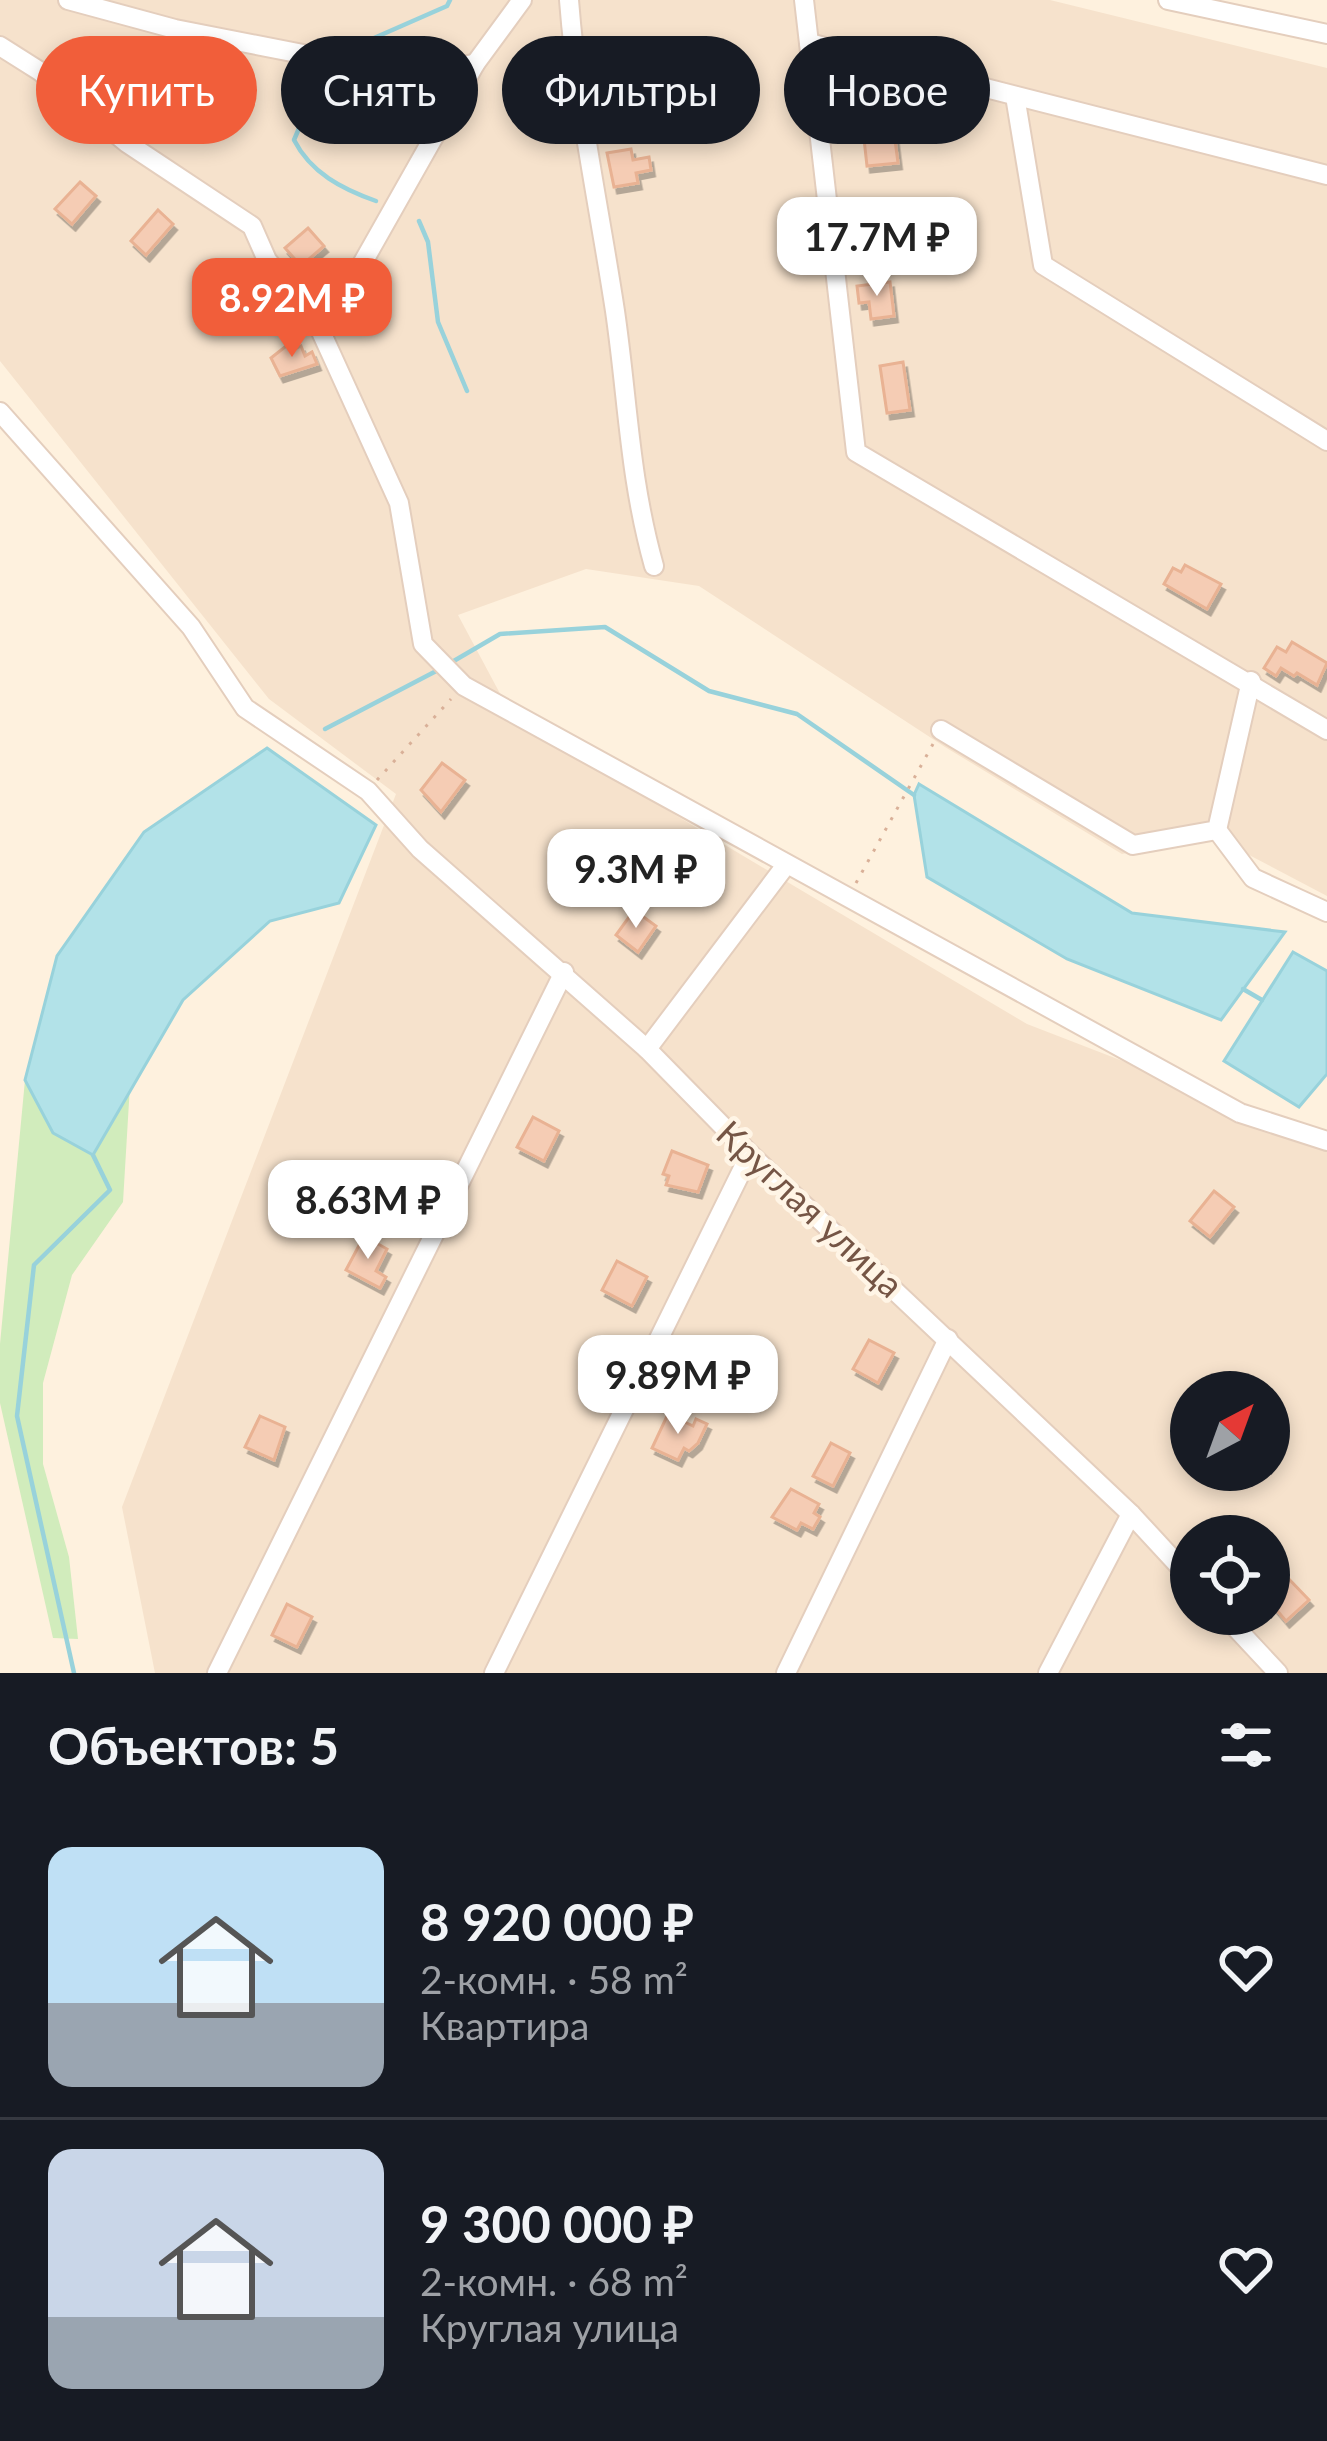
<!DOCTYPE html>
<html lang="ru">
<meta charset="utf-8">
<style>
:root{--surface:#171b24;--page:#242831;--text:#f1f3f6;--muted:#9ea1a6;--line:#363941;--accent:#f15e3a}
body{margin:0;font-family:Lato,sans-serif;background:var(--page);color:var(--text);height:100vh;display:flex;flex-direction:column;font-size:45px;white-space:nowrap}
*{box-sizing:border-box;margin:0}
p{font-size:39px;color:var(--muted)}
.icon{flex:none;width:66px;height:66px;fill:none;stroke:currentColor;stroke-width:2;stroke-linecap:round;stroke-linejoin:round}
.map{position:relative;height:1673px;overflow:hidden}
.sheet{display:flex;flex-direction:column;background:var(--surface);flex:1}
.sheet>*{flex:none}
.guide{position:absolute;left:36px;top:36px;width:1257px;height:108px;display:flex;gap:24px}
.needle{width:78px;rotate:41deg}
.tools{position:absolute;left:1170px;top:1371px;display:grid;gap:24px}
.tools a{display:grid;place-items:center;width:120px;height:120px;border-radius:50%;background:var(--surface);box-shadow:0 6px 18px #0003;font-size:60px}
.price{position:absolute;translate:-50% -102px;padding:0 27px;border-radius:24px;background:#fff;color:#222;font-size:39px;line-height:78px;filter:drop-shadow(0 3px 6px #0008)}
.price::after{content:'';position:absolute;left:50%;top:72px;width:36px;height:27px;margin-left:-18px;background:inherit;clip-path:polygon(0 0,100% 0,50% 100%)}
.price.selected{background:var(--accent);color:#fff}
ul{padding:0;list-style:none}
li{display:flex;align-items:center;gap:36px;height:300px;padding:0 48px}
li+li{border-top:3px solid var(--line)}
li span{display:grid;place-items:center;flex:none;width:336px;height:240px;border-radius:24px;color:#555}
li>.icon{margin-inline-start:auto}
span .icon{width:144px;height:144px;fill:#fffc;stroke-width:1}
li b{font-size:51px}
h2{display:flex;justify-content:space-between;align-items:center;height:144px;padding:0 48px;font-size:51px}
.pill{padding:0 42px;border-radius:54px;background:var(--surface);box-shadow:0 6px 18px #0003;font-size:42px;line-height:108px}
.pill.selected{background:var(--accent);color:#fff}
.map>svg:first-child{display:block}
.residential{fill:#f6e2cc;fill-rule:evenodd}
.green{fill:#d1ecbc}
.water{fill:#b2e2e8;stroke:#98d2db;stroke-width:3}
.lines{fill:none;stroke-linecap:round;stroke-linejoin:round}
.stream{stroke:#98d2db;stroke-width:4.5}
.building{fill:#f5ccb4;stroke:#e9b293;stroke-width:3;filter:url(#shadow)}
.minor-casing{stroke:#e4cebd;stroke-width:22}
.path{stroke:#d9b098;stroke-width:3;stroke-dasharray:3 9;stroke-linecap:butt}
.minor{stroke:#fff;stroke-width:18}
.labels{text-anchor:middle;stroke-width:9;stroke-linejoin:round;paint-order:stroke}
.street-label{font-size:36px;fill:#755545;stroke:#fff5e6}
</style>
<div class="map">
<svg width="1327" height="1673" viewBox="0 0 1327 1673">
<defs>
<filter id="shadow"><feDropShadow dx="3.5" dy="6" stdDeviation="0" flood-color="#0004"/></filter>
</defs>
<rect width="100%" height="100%" fill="#fef1de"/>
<!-- residential -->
<path class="residential" d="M0 0H1050L1327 68V896L1211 835 1122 854 945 747 699 586 586 569 458 615 512 716 735 851 1027 1024 1327 1140V1673H155L122 1507 396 794 269 699 0 361ZM1191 1392H1269V1470H1191ZM1191 1536H1269V1614H1191Z"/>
<!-- green -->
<polygon class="green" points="25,1080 53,1133 92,1154 130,1085 123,1202 72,1275 43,1383 43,1464 69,1557 78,1639 53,1638 0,1403 0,1344"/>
<!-- water -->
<g class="water">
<polygon points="267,748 376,825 339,903 270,921 183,1000 93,1155 53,1133 25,1080 57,956 144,832"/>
<polygon points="919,784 1132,913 1285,932 1221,1020 1067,959 927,877 914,795"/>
<polygon points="1293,952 1327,971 1327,1074 1299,1107 1224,1061"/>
</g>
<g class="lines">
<!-- stream -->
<g class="stream">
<polyline points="333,56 447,6 450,0"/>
<path d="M326 65 294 140C311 173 342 189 376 201"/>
<polyline points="419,221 428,242 438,322 467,391"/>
<polyline points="452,662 500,634 605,627 709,691 797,714 914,795"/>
<polyline points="325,729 442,668"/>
<polyline points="1243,989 1262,1000"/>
<polyline points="74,1673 17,1416 34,1265 110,1190 93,1155"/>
</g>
</g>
<!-- building -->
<g class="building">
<polygon points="892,117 898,163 867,166 862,121"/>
<polygon points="631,149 633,160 649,157 651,170 636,173 638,183 614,187 607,153"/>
<polygon points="80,182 96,196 72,224 55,209"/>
<polygon points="158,210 173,224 146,255 131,241"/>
<polygon points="308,228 324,246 301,266 285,248"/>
<polygon points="890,282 894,316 871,319 869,302 859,303 857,286"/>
<polygon points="290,343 293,350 301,346 305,356 312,352 317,364 280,376 271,358"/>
<polygon points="903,362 910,410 887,413 880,366"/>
<polygon points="1185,565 1221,584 1207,609 1164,584 1173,568 1181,572"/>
<polygon points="1292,642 1327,663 1317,685 1297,673 1294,676 1281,668 1276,676 1264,668 1277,647 1286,652"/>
<polygon points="442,763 465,780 441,812 421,790"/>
<polygon points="634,910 656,926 638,952 616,935"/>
<polygon points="533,1117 559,1131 544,1161 517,1147"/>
<polygon points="672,1151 708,1165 698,1192 666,1185 669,1176 663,1174"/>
<polygon points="1214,1191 1234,1207 1210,1237 1190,1221"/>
<polygon points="364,1236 387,1249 376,1271 386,1277 380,1288 346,1270"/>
<polygon points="617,1261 647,1277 632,1306 602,1290"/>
<polygon points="869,1340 894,1353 878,1383 853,1369"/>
<polygon points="668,1414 693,1426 696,1419 707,1424 698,1443 689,1451 684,1448 678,1460 652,1448"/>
<polygon points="260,1416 285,1427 274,1460 245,1447"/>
<polygon points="831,1443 850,1453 833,1486 813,1476"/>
<polygon points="791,1489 819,1504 814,1513 820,1517 813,1529 801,1523 797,1530 772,1517"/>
<polygon points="1286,1576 1309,1600 1286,1621 1269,1601 1269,1591"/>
<polygon points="287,1604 312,1617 297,1647 272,1635"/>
</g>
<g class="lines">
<!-- minor casing -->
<g class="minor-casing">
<g id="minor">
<polyline points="68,0 175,29 405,74 475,64"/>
<path d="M569 0C577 105 599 206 615 311 628 400 629 477 654 566"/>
<polyline points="804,0 856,452 1327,730"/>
<polyline points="1168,0 1327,34"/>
<polyline points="809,43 1327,175"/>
<polyline points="0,46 41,72 127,143 252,226 267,260 317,323 399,503 423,644 464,686 1240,1113 1327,1141"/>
<polyline points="1015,96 1043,265 1327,441"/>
<polyline points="317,323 349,287 475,64 522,0"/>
<polyline points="0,412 191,627 245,708 368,791 420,849 647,1049 750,1154 1131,1514 1191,1579"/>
<polyline points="941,730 1133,845 1217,830 1251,681"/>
<polyline points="1217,830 1253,878 1327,912"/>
<polyline points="647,1049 786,865"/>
<polyline points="1223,1614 1278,1673"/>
<polyline points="217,1673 564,972"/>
<polyline points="494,1673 750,1154"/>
<polyline points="786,1673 948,1339"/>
<polyline points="1048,1673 1131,1514"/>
</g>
</g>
<!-- path -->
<g class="path">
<polyline points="377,780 451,699"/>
<polyline points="856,883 933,744"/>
</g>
<!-- minor -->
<use href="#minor" class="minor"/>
</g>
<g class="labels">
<!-- street labels -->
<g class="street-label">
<text transform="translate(810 1209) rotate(43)" y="13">Круглая улица</text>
</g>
</g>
</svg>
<div class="tools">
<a><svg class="needle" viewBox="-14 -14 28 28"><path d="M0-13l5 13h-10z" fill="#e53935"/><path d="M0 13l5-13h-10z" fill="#9ea1a6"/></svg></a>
<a><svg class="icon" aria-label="locate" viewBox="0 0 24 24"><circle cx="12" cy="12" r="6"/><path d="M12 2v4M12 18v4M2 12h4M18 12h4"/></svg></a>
</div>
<b class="price" style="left:877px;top:299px">17.7M ₽</b>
<b class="price selected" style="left:292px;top:360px">8.92M ₽</b>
<b class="price" style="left:636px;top:931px">9.3M ₽</b>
<b class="price" style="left:368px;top:1262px">8.63M ₽</b>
<b class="price" style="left:678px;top:1437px">9.89M ₽</b>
<div class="guide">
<a class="pill selected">Купить</a>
<a class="pill">Снять</a>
<a class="pill">Фильтры</a>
<a class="pill">Новое</a>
</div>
</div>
<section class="sheet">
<h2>Объектов: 5<svg class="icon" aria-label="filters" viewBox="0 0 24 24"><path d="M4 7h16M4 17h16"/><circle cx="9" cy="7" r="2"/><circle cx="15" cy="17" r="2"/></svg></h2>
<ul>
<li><span style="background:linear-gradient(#bfe0f5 65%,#9aa5b1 0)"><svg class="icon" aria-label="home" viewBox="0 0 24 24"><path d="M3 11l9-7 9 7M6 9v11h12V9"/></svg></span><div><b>8 920 000 ₽</b><p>2-комн. · 58 m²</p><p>Квартира</p></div><svg class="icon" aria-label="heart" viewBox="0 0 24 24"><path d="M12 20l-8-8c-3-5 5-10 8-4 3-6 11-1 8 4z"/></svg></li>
<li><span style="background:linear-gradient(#c9d6e8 70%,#9aa5b1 0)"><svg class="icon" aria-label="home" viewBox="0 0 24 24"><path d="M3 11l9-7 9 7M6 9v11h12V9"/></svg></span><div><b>9 300 000 ₽</b><p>2-комн. · 68 m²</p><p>Круглая улица</p></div><svg class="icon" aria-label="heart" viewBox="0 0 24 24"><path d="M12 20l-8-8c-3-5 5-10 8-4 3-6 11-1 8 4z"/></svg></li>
</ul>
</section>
